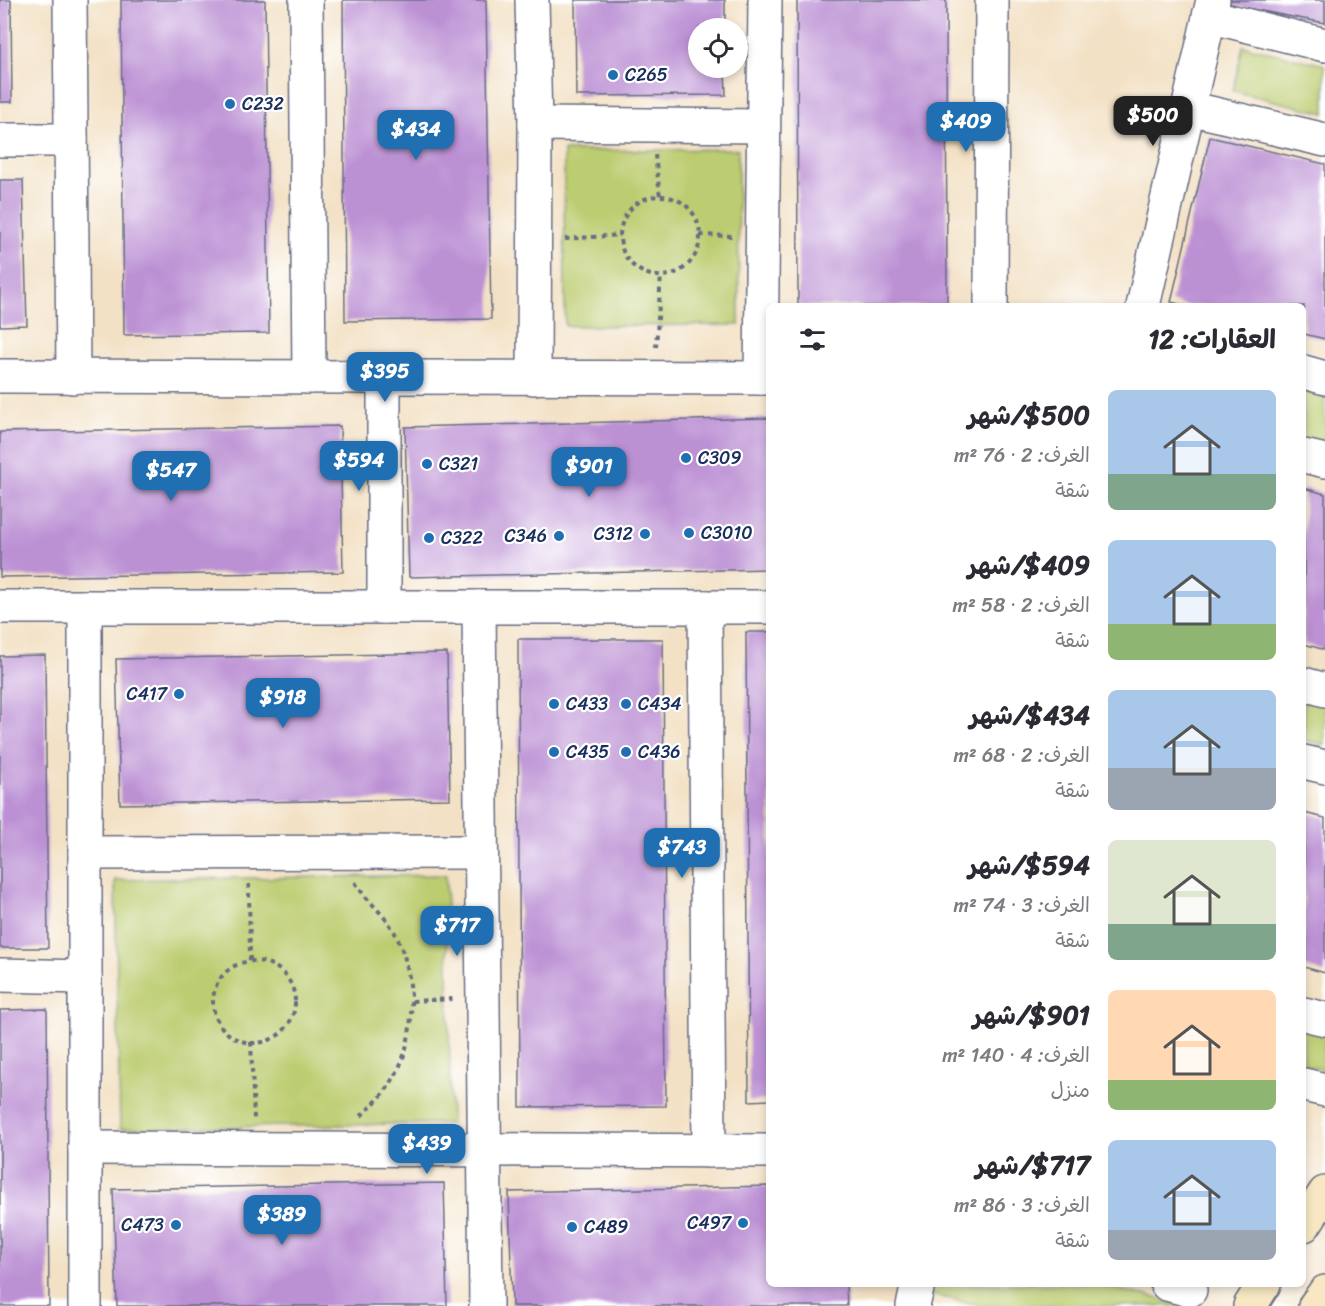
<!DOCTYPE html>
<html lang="ar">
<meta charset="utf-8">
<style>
:root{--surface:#fff;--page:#f7f7f7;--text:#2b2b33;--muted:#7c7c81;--accent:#1f6fb2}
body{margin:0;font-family:Sriracha,"Playpen Sans Arabic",sans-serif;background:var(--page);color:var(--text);direction:rtl;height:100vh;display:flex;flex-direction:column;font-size:22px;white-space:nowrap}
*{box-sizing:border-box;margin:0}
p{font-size:20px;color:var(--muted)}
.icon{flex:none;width:33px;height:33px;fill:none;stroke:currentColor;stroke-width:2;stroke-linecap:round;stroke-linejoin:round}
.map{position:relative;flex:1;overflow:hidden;direction:ltr}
.drawer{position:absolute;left:766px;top:303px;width:540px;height:984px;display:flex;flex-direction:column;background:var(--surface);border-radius:9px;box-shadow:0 3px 9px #0003;direction:rtl}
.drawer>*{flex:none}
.fabs{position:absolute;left:688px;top:18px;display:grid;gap:12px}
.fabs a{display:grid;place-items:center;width:60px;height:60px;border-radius:50%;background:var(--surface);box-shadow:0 3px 9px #0003;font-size:30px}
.price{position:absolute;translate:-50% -51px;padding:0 14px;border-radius:12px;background:var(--accent);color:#fff;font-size:20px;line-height:39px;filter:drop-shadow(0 2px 3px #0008)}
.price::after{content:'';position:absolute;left:50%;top:36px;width:18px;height:14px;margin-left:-9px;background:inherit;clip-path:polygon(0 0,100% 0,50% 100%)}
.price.selected{background:#222;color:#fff}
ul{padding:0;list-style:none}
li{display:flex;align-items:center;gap:18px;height:150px;padding:0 30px}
li span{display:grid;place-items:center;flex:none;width:168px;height:120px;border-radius:9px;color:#555}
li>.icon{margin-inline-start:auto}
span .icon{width:72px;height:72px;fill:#fffc;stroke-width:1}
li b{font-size:26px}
h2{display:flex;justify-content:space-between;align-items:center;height:72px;padding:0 30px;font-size:26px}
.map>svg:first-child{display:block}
.green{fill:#bccc6f;stroke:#6c7e66;stroke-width:1.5}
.building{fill:#bc91d4}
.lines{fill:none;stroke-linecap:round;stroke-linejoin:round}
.street-casing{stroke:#676d82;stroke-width:36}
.secondary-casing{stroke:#676d82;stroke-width:36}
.path{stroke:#676d82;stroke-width:4;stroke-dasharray:4.5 4.5;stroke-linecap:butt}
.street{stroke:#fff;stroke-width:33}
.secondary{stroke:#f7e8c3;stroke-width:33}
.poi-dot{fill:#1f6fb2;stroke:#fff;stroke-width:2}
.labels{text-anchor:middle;stroke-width:4.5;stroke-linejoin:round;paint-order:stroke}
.poi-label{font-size:18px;fill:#1b2f5e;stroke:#fff;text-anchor:start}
</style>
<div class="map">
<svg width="1325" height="1306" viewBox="0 0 1325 1306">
<rect width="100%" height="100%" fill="#fff"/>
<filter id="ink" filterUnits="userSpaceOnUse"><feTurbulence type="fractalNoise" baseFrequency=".0167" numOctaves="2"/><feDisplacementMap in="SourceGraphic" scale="12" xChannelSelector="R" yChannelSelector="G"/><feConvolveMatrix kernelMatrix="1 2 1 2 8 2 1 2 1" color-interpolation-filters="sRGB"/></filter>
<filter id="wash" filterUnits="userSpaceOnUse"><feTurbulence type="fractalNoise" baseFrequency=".008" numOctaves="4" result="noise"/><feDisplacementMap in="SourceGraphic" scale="24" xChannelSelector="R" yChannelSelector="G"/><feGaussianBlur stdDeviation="1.35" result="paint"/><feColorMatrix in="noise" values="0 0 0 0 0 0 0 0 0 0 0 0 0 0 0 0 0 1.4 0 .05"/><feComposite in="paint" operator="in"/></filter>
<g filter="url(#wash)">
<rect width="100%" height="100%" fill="#f3e1c5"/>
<!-- green -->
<g class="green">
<polygon points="1243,46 1325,65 1325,113 1233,91"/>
<polygon points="738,149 739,325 565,326 564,151"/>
<polygon points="1304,388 1325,394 1325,448 1304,443"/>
<polygon points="1304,694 1325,699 1325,745 1304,740"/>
<polygon points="446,875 451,1123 120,1129 115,880"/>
<polygon points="1304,1015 1325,1019 1325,1070 1304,1065"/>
<polygon points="923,1284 1093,1284 1193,1306 984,1306 921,1293"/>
</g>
<g id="blocks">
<!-- building -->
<g class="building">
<polygon points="0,0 11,0 12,102 0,102"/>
<polygon points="121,0 265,0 269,333 124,335"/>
<polygon points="343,0 486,0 491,319 345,321"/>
<polygon points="575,0 725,0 725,28 699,28 699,68 725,68 726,95 576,96"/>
<polygon points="797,0 946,0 947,306 798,306"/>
<polygon points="1226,0 1325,0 1325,23 1225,4"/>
<polygon points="1210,137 1325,164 1325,339 1304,334 1304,306 1188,306 1171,302"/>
<polygon points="0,180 23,180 27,325 0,326"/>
<polygon points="770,418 770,569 409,577 405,427"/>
<polygon points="340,426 343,572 0,577 0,432"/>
<polygon points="1304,488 1325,494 1325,650 1304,644"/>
<polygon points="746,632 770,632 770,1100 749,1101"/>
<polygon points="518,639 663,639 666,1106 520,1107"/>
<polygon points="447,653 450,799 120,804 116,659"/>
<polygon points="45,655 48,948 0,948 0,656"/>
<polygon points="1304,813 1325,818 1325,973 1304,967"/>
<polygon points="47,1009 49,1306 0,1306 0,1010"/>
<polygon points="444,1183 447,1306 117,1306 113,1189"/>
<polygon points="770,1186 770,1284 846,1284 847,1306 512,1306 509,1192"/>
</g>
</g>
</g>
<g filter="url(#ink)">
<use href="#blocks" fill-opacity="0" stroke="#676d82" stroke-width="1.5"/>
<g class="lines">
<!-- street casing -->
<g class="street-casing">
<g id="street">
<polyline points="70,0 73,377"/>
<polyline points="306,0 309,377"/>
<polyline points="532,0 535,124 534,378"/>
<polyline points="1209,16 1325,45"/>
<polyline points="1189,108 1325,140"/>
<polyline points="535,124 763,126"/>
<polyline points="0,140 71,140"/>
<polyline points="991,306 992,0"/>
<polyline points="1143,306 1213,0"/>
<polyline points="1304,372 1325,378"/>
<polyline points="0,376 770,378"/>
<polyline points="761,378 765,0"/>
<polyline points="1304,456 1325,461"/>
<polyline points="0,607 770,607"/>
<polyline points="384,607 384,377"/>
<polyline points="479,607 486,1306"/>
<polyline points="705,607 709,1151"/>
<polyline points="1304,684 1325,690"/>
<polyline points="1304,762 1325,767"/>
<polyline points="85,853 481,852"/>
<polyline points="0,975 85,977"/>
<polyline points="1304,1014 1325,1019"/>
<polyline points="1304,1085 1325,1090"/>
<polyline points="85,1148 770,1151"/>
<polyline points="1167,1284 1190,1290"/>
<polyline points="85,1306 85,607"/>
<polyline points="913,1306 918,1284"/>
</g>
</g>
<!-- secondary casing -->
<g class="secondary-casing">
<g id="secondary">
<polyline points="1304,1225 1325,1193"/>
<polyline points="1250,1306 1264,1284"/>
<polyline points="1315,1306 1325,1292"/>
</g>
</g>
<!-- path -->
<g class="path">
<polyline points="655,155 660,196"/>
<circle cx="660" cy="236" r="40"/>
<polyline points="700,235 732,236"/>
<polyline points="565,239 620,235"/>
<polyline points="656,347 661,275"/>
<path d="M355 882C366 901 384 913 395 933 417 976 418 1043 390 1084 382 1097 370 1107 359 1118"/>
<polyline points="249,884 250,961"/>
<circle cx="254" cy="1002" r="41"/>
<polyline points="412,1001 453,999"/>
<polyline points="251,1042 254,1119"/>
</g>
<!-- street -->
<use href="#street" class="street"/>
<!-- secondary -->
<use href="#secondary" class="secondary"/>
</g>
</g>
<!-- markers -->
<g class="poi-dot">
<circle cx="613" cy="75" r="6"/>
<circle cx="230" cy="104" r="6"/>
<circle cx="686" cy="458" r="6"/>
<circle cx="427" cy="464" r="6"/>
<circle cx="689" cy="533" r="6"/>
<circle cx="645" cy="534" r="6"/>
<circle cx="559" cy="536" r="6"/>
<circle cx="429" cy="538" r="6"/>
<circle cx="179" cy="694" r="6"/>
<circle cx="554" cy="704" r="6"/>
<circle cx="626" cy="704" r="6"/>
<circle cx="554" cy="752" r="6"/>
<circle cx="626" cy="752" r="6"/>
<circle cx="743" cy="1223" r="6"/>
<circle cx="176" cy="1225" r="6"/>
<circle cx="572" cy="1227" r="6"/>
</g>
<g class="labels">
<!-- poi labels -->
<g class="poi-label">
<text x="625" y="81">C265</text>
<text x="242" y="110">C232</text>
<text x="698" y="464">C309</text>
<text x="439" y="470">C321</text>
<text x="701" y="539">C3010</text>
<text x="633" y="540" text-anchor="end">C312</text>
<text x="547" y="542" text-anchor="end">C346</text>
<text x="441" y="544">C322</text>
<text x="167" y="700" text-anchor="end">C417</text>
<text x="566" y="710">C433</text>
<text x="638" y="710">C434</text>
<text x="566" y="758">C435</text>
<text x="638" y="758">C436</text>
<text x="731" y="1229" text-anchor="end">C497</text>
<text x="164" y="1231" text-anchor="end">C473</text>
<text x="584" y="1233">C489</text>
</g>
</g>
</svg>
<div class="fabs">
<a><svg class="icon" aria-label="locate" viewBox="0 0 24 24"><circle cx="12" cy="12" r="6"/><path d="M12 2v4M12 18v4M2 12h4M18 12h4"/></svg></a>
</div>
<b class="price selected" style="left:1153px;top:147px">$500</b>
<b class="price" style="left:966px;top:153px">$409</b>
<b class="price" style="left:416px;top:161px">$434</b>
<b class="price" style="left:385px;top:403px">$395</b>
<b class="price" style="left:359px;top:492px">$594</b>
<b class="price" style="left:589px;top:498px">$901</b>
<b class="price" style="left:171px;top:502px">$547</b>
<b class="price" style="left:283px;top:729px">$918</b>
<b class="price" style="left:682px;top:879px">$743</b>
<b class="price" style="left:457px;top:957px">$717</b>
<b class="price" style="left:427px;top:1175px">$439</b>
<b class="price" style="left:282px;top:1246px">$389</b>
<section class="drawer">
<h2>العقارات: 12<svg class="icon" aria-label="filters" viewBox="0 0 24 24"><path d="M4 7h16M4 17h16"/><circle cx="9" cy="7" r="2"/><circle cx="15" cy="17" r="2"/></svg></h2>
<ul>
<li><span style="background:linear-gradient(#a9c7e8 70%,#7fa58c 0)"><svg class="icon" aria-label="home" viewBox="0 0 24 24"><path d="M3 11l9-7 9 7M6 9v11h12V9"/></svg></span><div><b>$500/شهر</b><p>الغرف: 2 · 76 m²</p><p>شقة</p></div></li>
<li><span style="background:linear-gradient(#a9c7e8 70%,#8fb573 0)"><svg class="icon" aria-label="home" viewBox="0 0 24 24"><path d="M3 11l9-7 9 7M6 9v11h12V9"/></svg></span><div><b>$409/شهر</b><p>الغرف: 2 · 58 m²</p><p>شقة</p></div></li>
<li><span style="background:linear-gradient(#a9c7e8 65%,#9aa5b1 0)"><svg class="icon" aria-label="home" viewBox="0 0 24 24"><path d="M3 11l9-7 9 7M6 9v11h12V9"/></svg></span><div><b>$434/شهر</b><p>الغرف: 2 · 68 m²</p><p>شقة</p></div></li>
<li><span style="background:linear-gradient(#dfe7d0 70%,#7fa58c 0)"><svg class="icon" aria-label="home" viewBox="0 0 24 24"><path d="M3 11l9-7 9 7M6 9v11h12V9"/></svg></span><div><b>$594/شهر</b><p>الغرف: 3 · 74 m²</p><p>شقة</p></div></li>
<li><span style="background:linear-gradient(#ffd9b3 75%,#8fb573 0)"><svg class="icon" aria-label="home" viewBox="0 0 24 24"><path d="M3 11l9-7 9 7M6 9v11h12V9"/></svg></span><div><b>$901/شهر</b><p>الغرف: 4 · 140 m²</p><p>منزل</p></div></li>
<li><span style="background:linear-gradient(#a9c7e8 75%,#9aa5b1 0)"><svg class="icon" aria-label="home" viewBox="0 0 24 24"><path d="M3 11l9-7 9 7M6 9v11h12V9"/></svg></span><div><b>$717/شهر</b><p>الغرف: 3 · 86 m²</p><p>شقة</p></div></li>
</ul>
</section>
</div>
